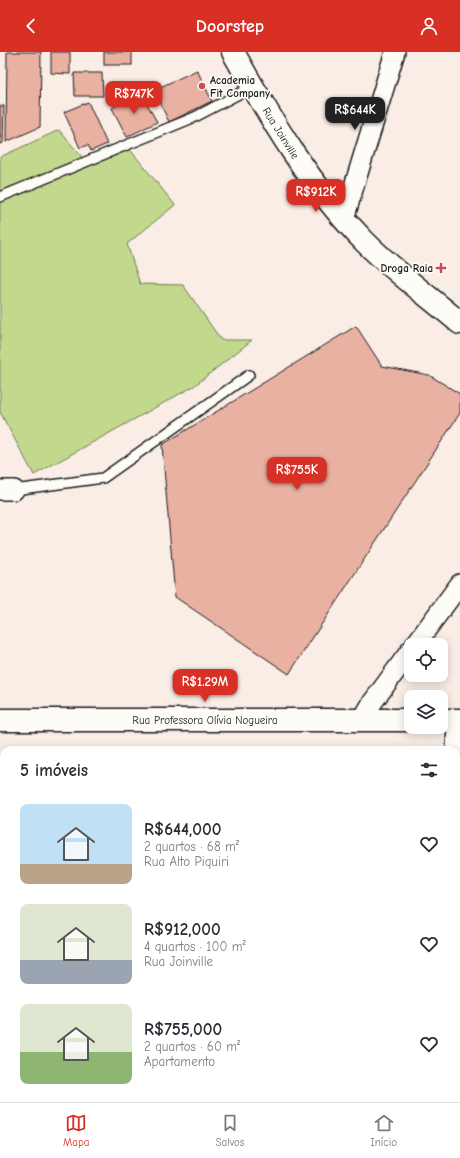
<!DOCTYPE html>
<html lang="pt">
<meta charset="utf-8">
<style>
:root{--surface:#fff;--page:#f7f7f7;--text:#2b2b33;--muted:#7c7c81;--line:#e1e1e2;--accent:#d93025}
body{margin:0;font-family:"Comic Neue",sans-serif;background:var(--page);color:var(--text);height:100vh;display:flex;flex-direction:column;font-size:15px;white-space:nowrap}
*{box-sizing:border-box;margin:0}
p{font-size:13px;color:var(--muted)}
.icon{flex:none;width:22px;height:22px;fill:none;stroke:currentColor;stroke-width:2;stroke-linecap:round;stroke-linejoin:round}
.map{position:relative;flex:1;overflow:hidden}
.sheet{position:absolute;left:0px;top:694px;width:460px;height:356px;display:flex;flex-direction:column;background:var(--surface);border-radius:12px 12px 0 0;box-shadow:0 2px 10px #0003}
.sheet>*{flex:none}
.controls{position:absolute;left:404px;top:586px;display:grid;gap:8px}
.controls a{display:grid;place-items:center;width:44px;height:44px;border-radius:8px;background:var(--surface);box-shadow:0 2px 10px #0003;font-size:20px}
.price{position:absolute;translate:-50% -34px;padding:0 9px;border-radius:8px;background:var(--accent);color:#fff;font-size:13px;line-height:26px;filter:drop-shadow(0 1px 2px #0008)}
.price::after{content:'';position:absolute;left:50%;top:24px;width:12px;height:9px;margin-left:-6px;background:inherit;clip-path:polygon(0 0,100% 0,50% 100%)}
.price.active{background:#222;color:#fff}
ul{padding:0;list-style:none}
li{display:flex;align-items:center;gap:12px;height:100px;padding:0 20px}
li span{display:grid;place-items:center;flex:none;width:112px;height:80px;border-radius:8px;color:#555}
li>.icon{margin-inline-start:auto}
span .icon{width:48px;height:48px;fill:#fffc;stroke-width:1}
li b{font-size:17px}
h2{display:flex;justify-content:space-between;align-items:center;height:48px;padding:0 20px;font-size:17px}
header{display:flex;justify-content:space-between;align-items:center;height:52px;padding:0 20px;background:var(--accent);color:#fff;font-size:18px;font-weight:700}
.dock{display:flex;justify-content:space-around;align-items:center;height:56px;border-top:1px solid var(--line);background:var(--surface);font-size:11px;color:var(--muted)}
.dock a{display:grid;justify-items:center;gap:2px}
.dock .active{color:var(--accent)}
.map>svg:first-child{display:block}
.green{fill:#c2d88d;stroke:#6f7a54}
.building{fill:#e9b1a1;stroke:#1c1c1c}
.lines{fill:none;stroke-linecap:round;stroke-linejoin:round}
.service-casing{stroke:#1c1c1c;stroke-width:12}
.minor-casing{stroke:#1c1c1c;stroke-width:22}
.tertiary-casing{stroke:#1c1c1c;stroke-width:25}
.secondary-casing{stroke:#1c1c1c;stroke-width:25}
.service{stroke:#fdfcf7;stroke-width:9}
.minor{stroke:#fdfcf7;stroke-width:19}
.tertiary{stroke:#fdfcf7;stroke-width:22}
.secondary{stroke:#fdfcf7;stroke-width:22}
.poi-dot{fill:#d1495b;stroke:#fdfcf7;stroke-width:1.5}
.labels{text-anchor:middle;stroke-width:3.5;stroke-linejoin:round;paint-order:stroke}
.poi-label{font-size:11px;font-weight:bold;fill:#1c1c1c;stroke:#fdfcf7;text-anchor:start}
.street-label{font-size:11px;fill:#1c1c1c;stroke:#fdfcf7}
</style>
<header><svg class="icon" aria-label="back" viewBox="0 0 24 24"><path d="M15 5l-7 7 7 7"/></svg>Doorstep<svg class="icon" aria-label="person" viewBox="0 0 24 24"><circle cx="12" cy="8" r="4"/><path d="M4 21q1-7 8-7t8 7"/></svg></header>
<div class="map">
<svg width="460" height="1050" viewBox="0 0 460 1050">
<rect width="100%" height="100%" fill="#f9ede6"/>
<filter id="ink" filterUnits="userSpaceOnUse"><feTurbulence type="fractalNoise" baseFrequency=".025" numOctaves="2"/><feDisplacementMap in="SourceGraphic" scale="8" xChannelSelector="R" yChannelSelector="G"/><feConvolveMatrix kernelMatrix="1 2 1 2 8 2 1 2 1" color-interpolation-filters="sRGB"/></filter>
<g filter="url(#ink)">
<!-- green -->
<polygon class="green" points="59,78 88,112 128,95 175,153 127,192 140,232 183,233 221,288 252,288 194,334 34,423 0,360 0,105"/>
<!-- building -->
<g class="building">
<polygon points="7,0 41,0 40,75 6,90"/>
<polygon points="51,0 70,0 70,22 51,21"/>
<rect x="104" y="0" width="28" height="13"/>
<polygon points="197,18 212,49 169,70 154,38"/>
<polygon points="74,21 102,21 103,44 75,44"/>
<polygon points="141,41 157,70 127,85 112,56"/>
<polygon points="88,50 107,92 91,99 88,93 80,96 64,60"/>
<polygon points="0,54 4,54 3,91 0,92"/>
<polygon points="356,274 382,314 429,323 460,342 460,361 289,622 175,545 162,393"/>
<polygon points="180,1046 296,1046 293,1050 185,1050"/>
</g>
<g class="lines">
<!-- service casing -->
<g class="service-casing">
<g id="service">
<polyline points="0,145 195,65 252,35"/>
<polyline points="14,438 103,426 249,323"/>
</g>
</g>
<!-- minor casing -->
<g class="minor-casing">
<g id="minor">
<polyline points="344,167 395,0"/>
<polyline points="0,438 14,438"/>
<polyline points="415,593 460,532"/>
<polyline points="362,668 372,651 411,598"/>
<polyline points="456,698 457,668"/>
<polyline points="0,883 4,883"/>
<polyline points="456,896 460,895"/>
<polyline points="456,940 460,944"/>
<polyline points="456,1019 460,1014"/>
<polyline points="46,1050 49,1046"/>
<polyline points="430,1050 434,1046"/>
</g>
</g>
<!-- tertiary casing -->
<g class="tertiary-casing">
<g id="tertiary">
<polyline points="0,668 411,668"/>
<polyline points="441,668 460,668"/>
</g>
</g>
<!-- secondary casing -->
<g class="secondary-casing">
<path id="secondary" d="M233 0C271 68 310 134 365 190 394 219 428 244 460 271"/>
</g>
<!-- service -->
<use href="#service" class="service"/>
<!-- minor -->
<use href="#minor" class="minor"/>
<!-- tertiary -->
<use href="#tertiary" class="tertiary"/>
<!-- secondary -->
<use href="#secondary" class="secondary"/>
</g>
</g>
<!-- markers -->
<g class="poi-dot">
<circle cx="202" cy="34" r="4"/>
<path d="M439 210h4v4h4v4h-4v4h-4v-4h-4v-4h4z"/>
</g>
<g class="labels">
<!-- poi labels -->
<g class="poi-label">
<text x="210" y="32">Academia<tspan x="210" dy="13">Fit Company</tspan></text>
<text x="433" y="220" text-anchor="end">Droga Raia</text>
</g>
<!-- street labels -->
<g class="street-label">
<text transform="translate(281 81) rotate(58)" y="4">Rua Joinville</text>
<text x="205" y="672">Rua Professora Olívia Nogueira</text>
</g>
</g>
</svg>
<div class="controls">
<a><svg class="icon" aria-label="locate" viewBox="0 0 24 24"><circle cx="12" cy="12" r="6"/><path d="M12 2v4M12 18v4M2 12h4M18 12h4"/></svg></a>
<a><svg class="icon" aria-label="layers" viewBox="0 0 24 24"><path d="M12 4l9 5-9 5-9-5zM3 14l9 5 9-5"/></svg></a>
</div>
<b class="price" style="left:134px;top:63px">R$747K</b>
<b class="price active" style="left:355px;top:79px">R$644K</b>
<b class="price" style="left:316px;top:161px">R$912K</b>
<b class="price" style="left:297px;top:439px">R$755K</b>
<b class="price" style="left:205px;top:651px">R$1.29M</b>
<section class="sheet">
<h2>5 imóveis<svg class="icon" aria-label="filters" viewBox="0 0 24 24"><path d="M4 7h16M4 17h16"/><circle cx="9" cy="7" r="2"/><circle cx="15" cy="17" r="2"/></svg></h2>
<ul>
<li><span style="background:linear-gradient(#bfe0f5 75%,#b9a48a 0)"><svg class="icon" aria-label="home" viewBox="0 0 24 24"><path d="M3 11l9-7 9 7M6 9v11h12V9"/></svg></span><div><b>R$644,000</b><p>2 quartos · 68 m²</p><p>Rua Alto Piquiri</p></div><svg class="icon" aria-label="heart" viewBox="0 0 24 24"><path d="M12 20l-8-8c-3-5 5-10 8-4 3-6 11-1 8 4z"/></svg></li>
<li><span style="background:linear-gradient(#dfe7d0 70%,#9aa5b1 0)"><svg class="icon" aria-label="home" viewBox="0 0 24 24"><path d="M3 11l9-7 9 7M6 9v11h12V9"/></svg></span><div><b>R$912,000</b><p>4 quartos · 100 m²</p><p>Rua Joinville</p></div><svg class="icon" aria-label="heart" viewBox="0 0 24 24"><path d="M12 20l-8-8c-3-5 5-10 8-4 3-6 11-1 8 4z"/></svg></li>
<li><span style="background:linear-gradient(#dfe7d0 60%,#8fb573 0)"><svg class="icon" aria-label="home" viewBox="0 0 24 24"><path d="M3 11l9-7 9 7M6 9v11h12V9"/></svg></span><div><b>R$755,000</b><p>2 quartos · 60 m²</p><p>Apartamento</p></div><svg class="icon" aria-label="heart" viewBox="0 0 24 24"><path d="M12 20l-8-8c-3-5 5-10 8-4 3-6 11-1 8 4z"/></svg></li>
</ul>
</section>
</div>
<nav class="dock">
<a class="active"><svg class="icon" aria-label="map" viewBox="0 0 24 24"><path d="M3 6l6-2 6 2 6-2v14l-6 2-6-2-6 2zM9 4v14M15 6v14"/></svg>Mapa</a>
<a><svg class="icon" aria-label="saved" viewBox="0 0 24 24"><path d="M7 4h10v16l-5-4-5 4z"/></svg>Salvos</a>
<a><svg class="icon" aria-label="home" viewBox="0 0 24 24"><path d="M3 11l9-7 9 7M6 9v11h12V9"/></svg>Início</a>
</nav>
